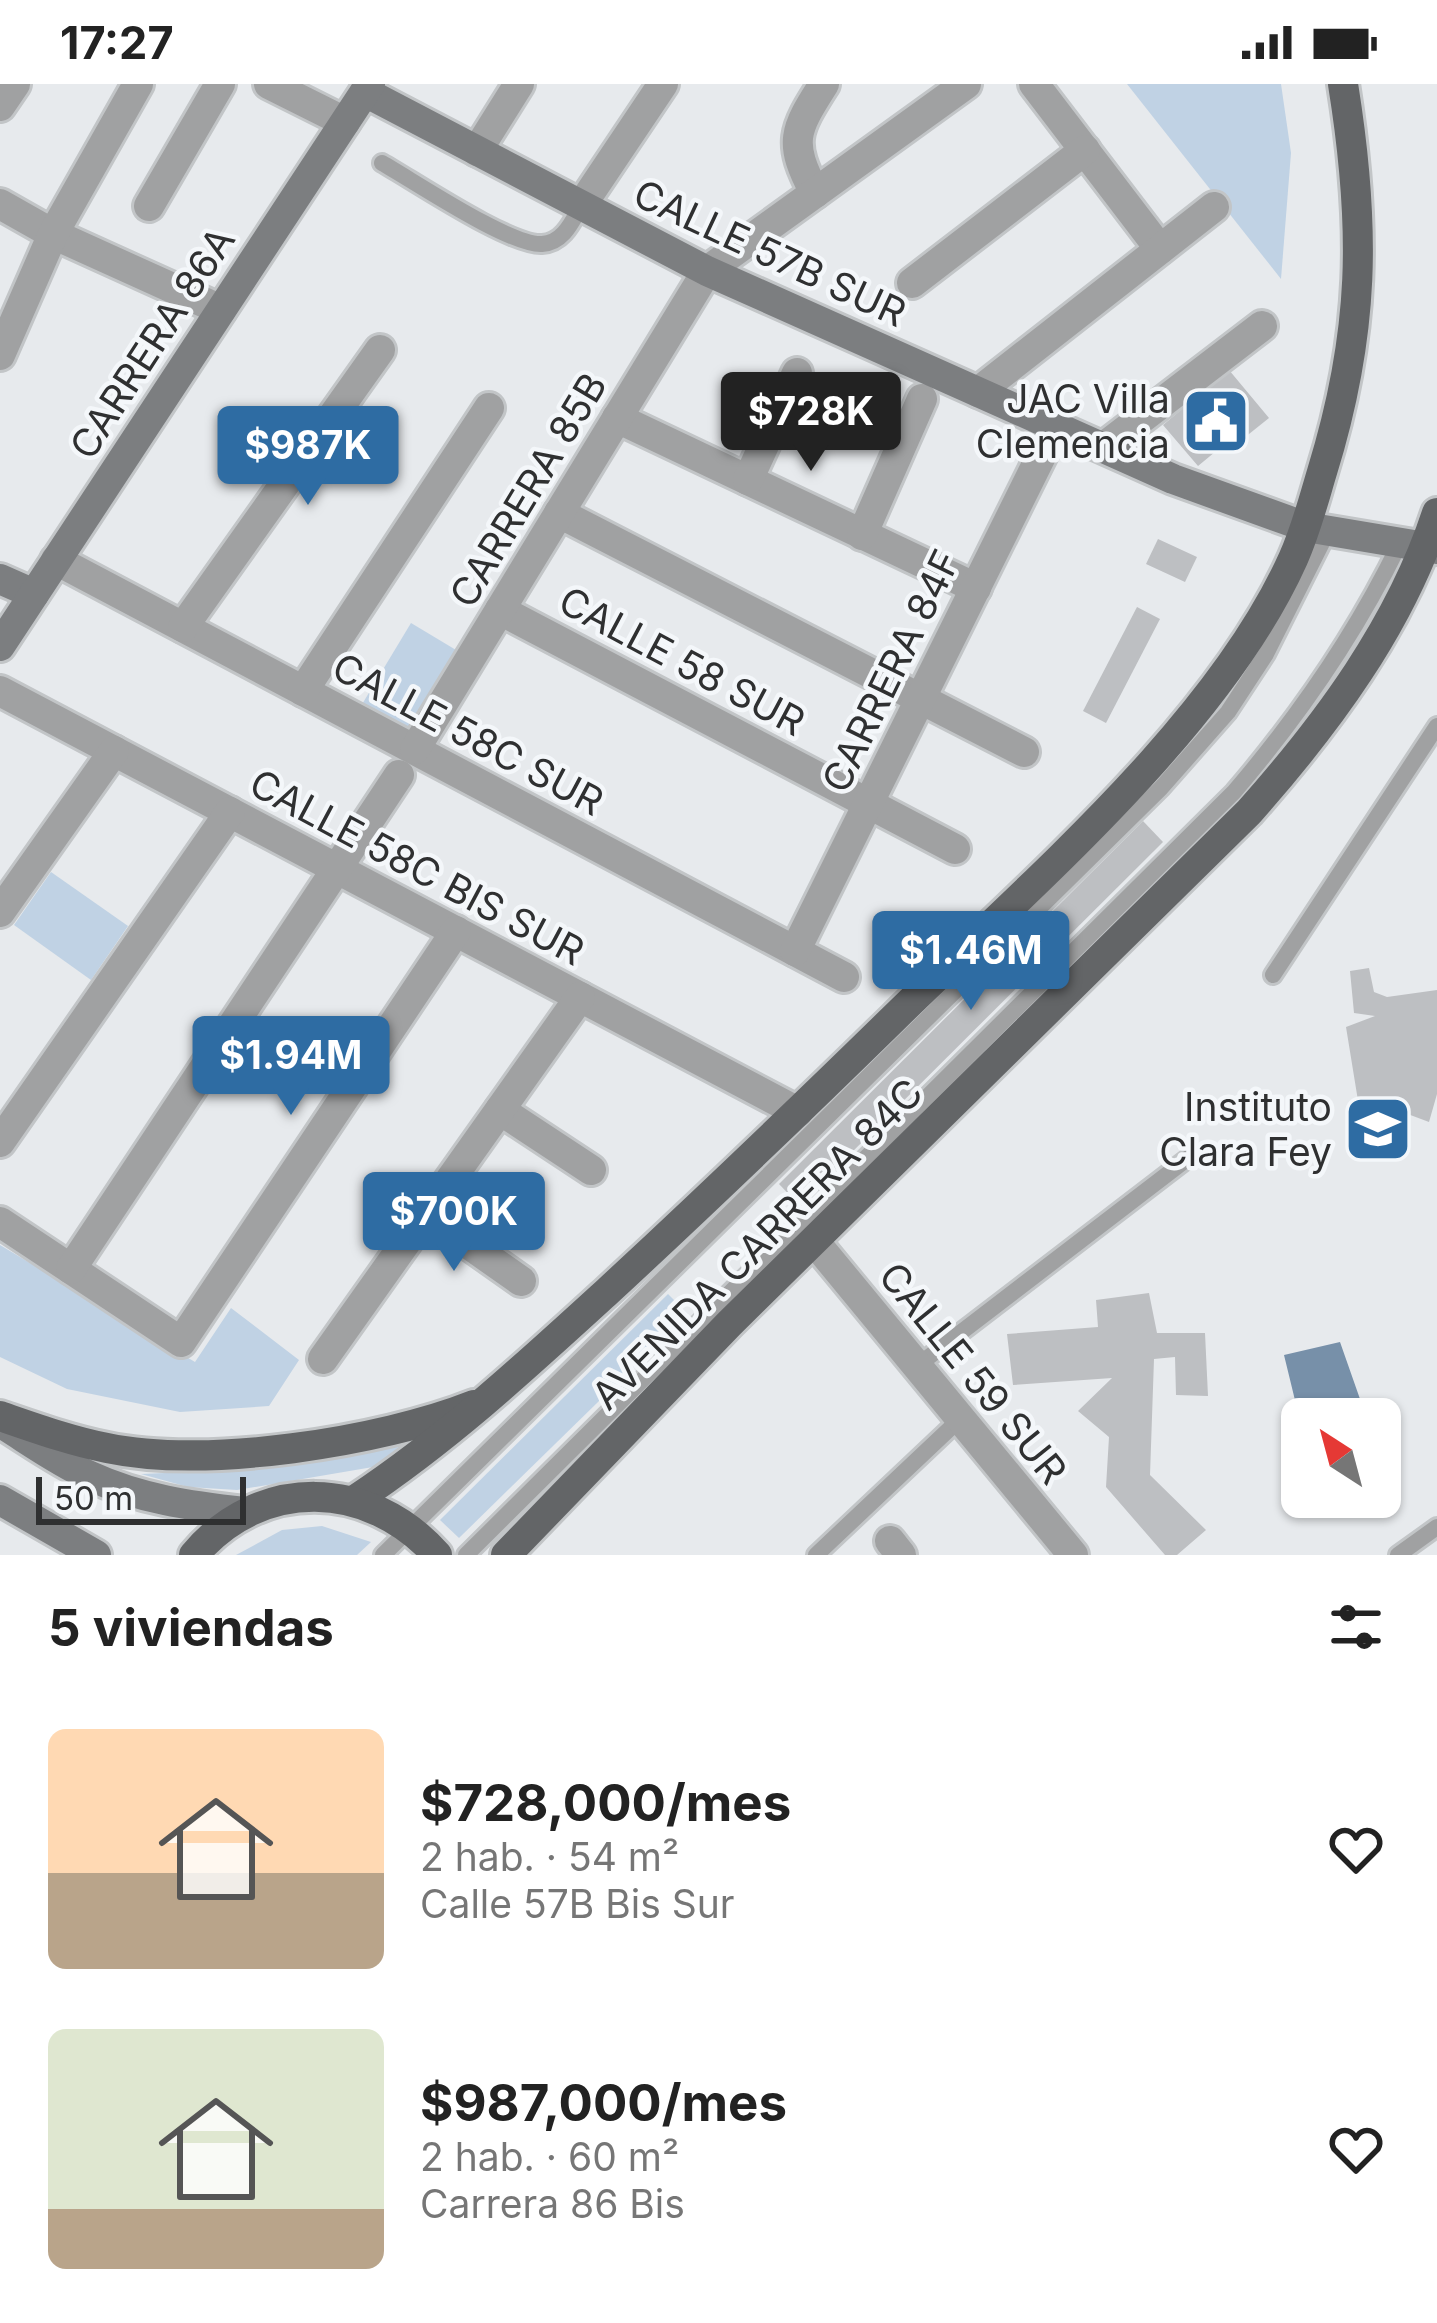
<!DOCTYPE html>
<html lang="es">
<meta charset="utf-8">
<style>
:root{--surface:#fff;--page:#f6f6f6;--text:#222;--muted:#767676;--accent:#2e6ca3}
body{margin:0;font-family:Inter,sans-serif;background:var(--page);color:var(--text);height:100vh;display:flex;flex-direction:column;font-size:45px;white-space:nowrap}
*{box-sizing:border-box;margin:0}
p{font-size:39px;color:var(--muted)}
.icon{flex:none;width:66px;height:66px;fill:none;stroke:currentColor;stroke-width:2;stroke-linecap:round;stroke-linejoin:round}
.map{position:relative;height:1471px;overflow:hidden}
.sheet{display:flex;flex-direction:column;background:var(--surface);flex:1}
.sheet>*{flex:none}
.needle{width:78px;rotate:324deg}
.controls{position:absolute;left:1281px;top:1314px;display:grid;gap:24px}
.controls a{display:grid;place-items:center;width:120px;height:120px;border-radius:18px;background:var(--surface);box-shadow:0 3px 9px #0004;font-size:60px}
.scale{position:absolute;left:36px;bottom:30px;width:210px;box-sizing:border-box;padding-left:12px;border:6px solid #2f3031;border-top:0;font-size:33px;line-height:42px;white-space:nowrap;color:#2f3031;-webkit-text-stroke:9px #f4f7fa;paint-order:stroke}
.price{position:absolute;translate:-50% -102px;padding:0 27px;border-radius:12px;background:var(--accent);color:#fff;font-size:39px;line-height:78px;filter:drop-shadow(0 3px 6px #0008)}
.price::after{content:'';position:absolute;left:50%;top:72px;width:36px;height:27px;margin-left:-18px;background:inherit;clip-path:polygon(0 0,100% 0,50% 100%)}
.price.active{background:#222;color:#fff}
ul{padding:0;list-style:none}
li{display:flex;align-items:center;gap:36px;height:300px;padding:0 48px}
li span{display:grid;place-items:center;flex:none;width:336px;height:240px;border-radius:18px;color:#555}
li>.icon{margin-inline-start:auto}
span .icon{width:144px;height:144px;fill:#fffc;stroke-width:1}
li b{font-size:51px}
h2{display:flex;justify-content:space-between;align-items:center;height:144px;padding:0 48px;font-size:51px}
.status{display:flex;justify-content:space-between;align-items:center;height:84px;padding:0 60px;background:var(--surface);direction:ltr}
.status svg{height:33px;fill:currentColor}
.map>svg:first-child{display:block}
.green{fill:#c0d2e4}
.water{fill:#7790a9}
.building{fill:#bdbfc2}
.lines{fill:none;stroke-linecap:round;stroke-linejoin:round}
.lane-casing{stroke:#c2c5c7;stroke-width:22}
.street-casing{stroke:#c2c5c7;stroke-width:36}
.secondary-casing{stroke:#c2c5c7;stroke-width:36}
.primary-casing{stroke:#c2c5c7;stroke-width:36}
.lane{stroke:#a0a1a2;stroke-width:16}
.street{stroke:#a0a1a2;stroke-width:30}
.secondary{stroke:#7c7e80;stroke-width:30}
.primary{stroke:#636567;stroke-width:30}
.labels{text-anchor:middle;stroke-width:9;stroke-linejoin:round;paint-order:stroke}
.street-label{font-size:39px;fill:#2f3031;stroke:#f4f7fa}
.poi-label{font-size:39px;fill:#2f3031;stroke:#f4f7fa;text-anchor:end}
</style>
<div class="status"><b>17:27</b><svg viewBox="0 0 49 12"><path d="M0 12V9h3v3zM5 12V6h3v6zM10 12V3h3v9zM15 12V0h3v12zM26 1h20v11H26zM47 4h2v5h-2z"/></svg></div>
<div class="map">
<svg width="1437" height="1471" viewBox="0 0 1437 1471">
<rect width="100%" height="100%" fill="#e7eaed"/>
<!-- green -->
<g class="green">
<polygon points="1127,0 1281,0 1291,69 1281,195"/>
<polygon points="411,539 456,566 407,649 361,622"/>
<polygon points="51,788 128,842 91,896 14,841"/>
<polygon points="0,1161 195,1278 231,1224 299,1276 269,1322 180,1328 67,1305 0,1273"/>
<polygon points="668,1210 688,1230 459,1454 440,1436"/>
<path d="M426 1350 373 1383 237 1406 188 1403 141 1390C239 1387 331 1371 426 1350Z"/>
<polygon points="322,1442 371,1458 357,1471 236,1471 282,1446"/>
</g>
<!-- water -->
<polygon class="water" points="1340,1258 1367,1335 1302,1335 1302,1345 1284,1271"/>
<!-- building -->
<g class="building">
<polygon points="1229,286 1269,334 1244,354 1238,349 1198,382 1163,341"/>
<polygon points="1158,455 1197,473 1185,498 1146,480"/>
<polygon points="1137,523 1160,535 1106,639 1083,627"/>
<polygon points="1143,737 1163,758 799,1121 779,1100"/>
<polygon points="1369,884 1374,908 1387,913 1437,906 1437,1010 1429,1038 1405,1029 1360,1029 1346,943 1375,932 1354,929 1350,887"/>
<polygon points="1149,1209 1157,1249 1205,1249 1208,1312 1176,1311 1175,1273 1154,1275 1150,1391 1206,1446 1177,1471 1165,1471 1106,1403 1109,1353 1078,1327 1112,1294 1013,1301 1007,1250 1098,1243 1096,1216"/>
</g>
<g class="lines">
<!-- lane casing -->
<g class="lane-casing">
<g id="lane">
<path d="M382 79C414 97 510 162 542 160 563 159 572 138 581 122"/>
<polyline points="1273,891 1437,642"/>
<polyline points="917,1282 1191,1072"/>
<polyline points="383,1471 1161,704 1228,628 1266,570 1327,449"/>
<path d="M466 1471 1234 708C1299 632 1355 551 1399 461"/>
<polyline points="816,1471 960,1335"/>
<polyline points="1398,1471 1437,1443"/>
</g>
</g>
<!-- street casing -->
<g class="street-casing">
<g id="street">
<polyline points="269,0 345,38"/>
<polyline points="1034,0 1160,165"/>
<polyline points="0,22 15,0"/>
<polyline points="477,67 519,0"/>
<path d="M815 109C788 58 794 47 824 0"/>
<polyline points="0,120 53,150 221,226"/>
<polyline points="149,122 220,0"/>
<polyline points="581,122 663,0"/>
<polyline points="912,199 1085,66"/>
<polyline points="0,271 53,150 138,0"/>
<polyline points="978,308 1214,123"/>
<polyline points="617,334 976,504"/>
<polyline points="1104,363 1262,242"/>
<polyline points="748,396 797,289"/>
<polyline points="559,429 1024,668"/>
<polyline points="862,451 922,315"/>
<polyline points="56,476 844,893"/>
<polyline points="500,526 955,765"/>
<polyline points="183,543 380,266"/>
<polyline points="0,607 798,1028"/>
<polyline points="303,607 489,324"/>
<polyline points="415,665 707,187 966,0"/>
<polyline points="0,828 114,667"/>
<polyline points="795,867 1056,342"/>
<polyline points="500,1026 591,1086"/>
<polyline points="0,1058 230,728"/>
<polyline points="426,1130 521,1197"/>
<polyline points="0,1138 181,1258 456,847"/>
<polyline points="814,1157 1073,1471"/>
<polyline points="71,1185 399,691"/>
<polyline points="323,1275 580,913"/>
<polyline points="890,1457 901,1471"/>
</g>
</g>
<!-- secondary casing -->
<g class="secondary-casing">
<g id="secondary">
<polyline points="365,8 707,187 1173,395 1306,443 1437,465"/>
<polyline points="0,495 34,510"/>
<polyline points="0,562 370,0"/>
<path d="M1 1339C30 1357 59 1378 90 1392 140 1415 191 1422 245 1428"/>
<polyline points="0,1416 96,1471"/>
</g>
</g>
<!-- primary casing -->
<g class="primary-casing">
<g id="primary">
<path d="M0 1332C35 1344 71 1357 107 1364 206 1385 381 1358 474 1321"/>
<path d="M355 1416C447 1355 526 1282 608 1207 704 1118 799 1027 893 935 1025 805 1217 644 1293 475 1306 446 1313 418 1322 388 1365 249 1366 143 1343 0"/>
<path d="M194 1471C260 1392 370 1395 437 1471"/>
<path d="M506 1471 729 1240 1249 728C1327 640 1400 542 1437 429"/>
</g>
</g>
<!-- lane -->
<use href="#lane" class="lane"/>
<!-- street -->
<use href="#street" class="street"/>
<!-- secondary -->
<use href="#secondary" class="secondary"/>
<!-- primary -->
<use href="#primary" class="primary"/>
</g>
<!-- icons -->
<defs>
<g id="civic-square" transform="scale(3.45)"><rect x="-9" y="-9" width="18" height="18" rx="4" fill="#2e6ca3" stroke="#f4f7fa"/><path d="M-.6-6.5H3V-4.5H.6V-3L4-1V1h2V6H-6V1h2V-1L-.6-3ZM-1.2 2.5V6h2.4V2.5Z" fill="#fff"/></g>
<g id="school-square" transform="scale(3.45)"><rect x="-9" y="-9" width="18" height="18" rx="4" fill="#2e6ca3" stroke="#f4f7fa"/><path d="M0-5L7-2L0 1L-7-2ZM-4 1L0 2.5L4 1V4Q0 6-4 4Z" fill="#fff"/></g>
</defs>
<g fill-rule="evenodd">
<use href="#civic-square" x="1216" y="337"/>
<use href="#school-square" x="1378" y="1045"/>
</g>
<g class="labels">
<!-- street labels -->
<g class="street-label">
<text transform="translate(770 169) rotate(25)" y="14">CALLE 57B SUR</text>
<text transform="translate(152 259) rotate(-57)" y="14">CARRERA 86A</text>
<text transform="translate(528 406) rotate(-59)" y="14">CARRERA 85B</text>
<text transform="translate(682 577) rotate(28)" y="14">CALLE 58 SUR</text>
<text transform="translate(891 587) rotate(-64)" y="14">CARRERA 84F</text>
<text transform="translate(468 650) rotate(28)" y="14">CALLE 58C SUR</text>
<text transform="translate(417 783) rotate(28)" y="14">CALLE 58C BIS SUR</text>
<text transform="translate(757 1160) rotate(-45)" y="14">AVENIDA CARRERA 84C</text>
<text transform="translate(973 1289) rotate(51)" y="14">CALLE 59 SUR</text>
</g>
<!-- poi labels -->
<g class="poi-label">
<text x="1170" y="329">JAC Villa<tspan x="1170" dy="45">Clemencia</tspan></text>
<text x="1332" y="1037">Instituto<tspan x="1332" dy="45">Clara Fey</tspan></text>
</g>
</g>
</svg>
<div class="controls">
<a><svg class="needle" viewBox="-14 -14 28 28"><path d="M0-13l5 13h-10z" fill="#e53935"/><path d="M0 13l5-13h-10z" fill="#767676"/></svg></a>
</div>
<div class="scale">50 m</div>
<b class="price active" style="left:811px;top:390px">$728K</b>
<b class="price" style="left:308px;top:424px">$987K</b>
<b class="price" style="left:971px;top:929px">$1.46M</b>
<b class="price" style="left:291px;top:1034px">$1.94M</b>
<b class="price" style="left:454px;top:1190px">$700K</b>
</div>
<section class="sheet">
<h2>5 viviendas<svg class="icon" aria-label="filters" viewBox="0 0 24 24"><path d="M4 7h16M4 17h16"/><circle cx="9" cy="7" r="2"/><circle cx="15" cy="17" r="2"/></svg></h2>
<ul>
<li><span style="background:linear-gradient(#ffd9b3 60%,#b9a48a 0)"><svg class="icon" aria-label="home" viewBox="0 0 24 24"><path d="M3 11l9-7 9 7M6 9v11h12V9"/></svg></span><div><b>$728,000/mes</b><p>2 hab. · 54 m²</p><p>Calle 57B Bis Sur</p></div><svg class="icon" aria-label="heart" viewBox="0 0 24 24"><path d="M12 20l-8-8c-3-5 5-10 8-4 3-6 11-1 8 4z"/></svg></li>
<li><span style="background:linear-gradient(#dfe7d0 75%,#b9a48a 0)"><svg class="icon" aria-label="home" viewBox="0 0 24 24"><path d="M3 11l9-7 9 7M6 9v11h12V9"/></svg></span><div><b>$987,000/mes</b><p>2 hab. · 60 m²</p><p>Carrera 86 Bis</p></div><svg class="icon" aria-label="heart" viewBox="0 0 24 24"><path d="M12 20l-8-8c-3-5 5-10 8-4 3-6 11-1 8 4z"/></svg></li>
</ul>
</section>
